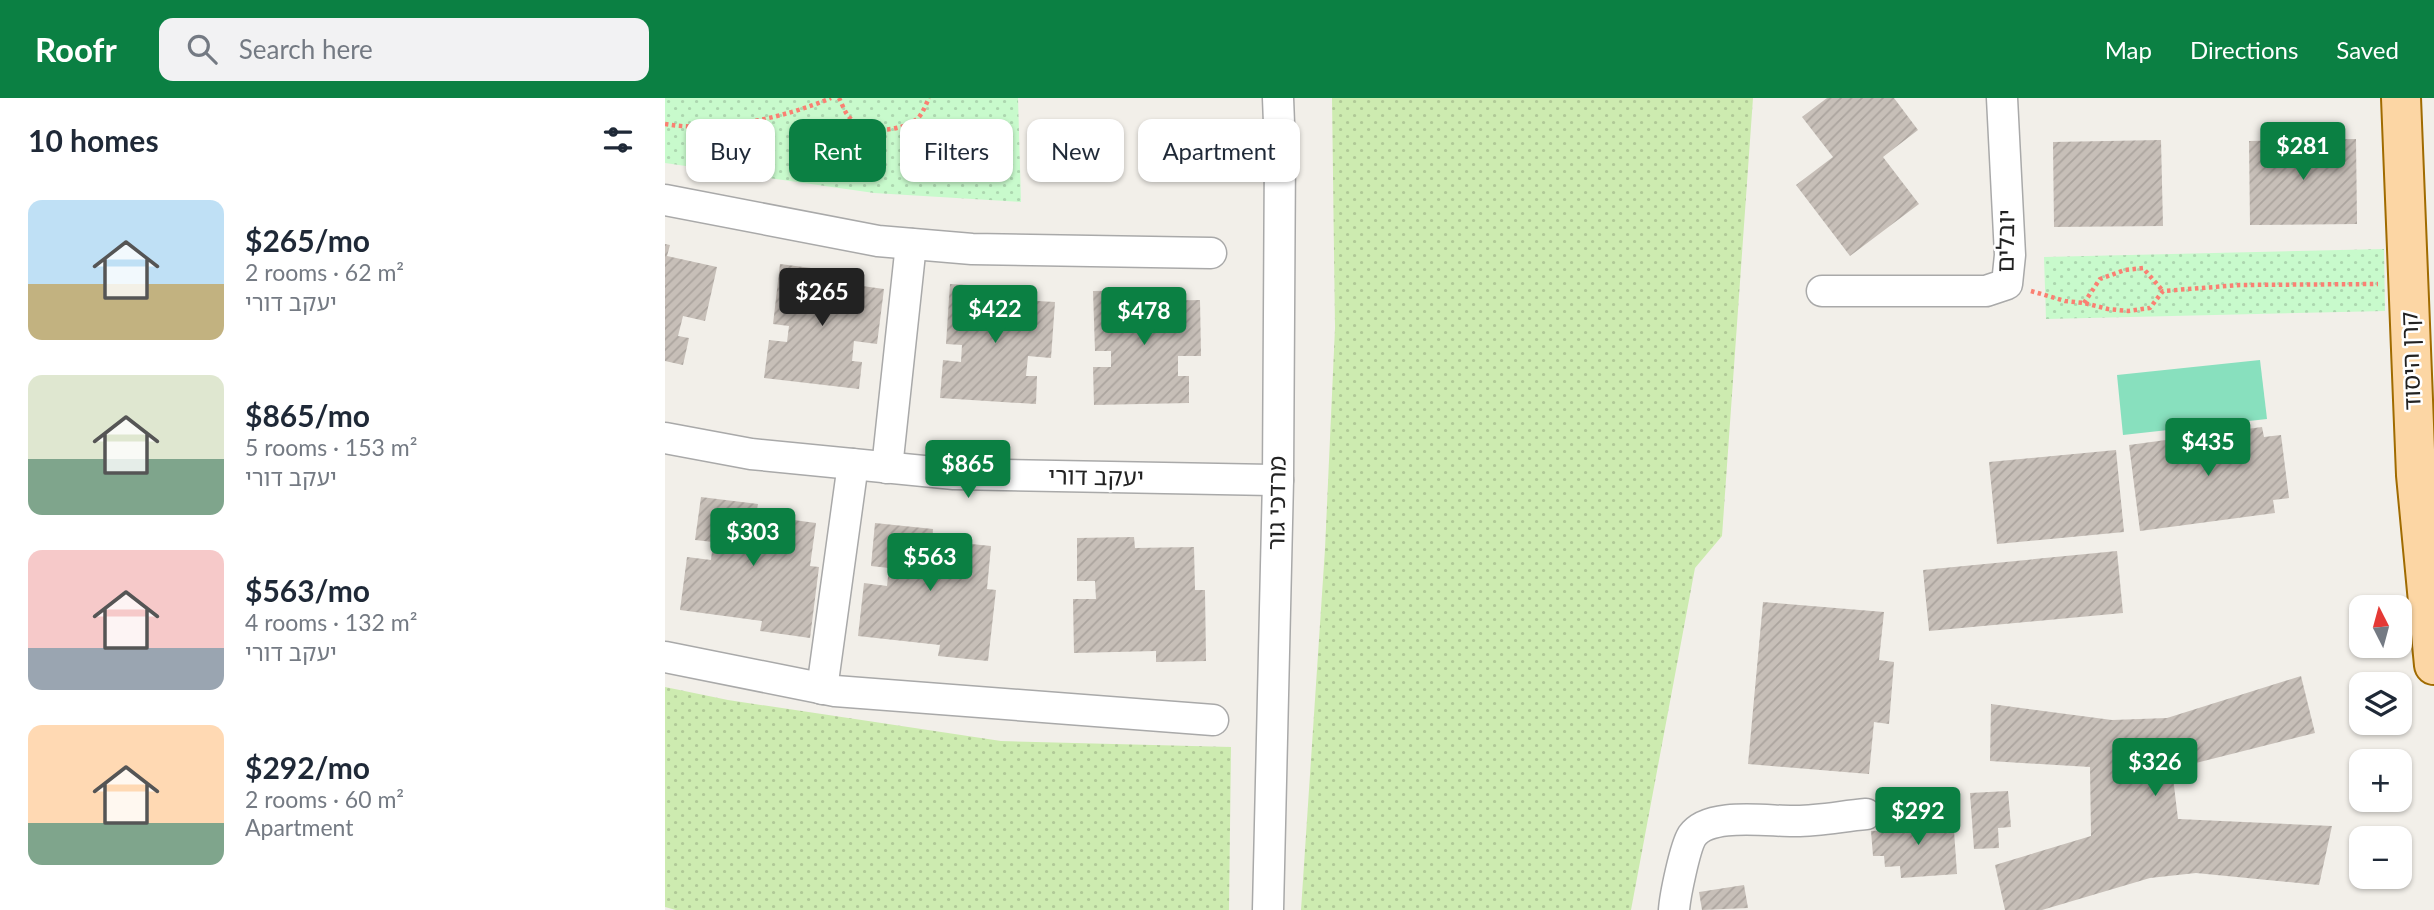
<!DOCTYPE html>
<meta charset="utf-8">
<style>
:root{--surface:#fff;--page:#f2f2f3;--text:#1f2937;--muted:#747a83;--accent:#0b8043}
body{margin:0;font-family:Lato,"Noto Sans Hebrew",sans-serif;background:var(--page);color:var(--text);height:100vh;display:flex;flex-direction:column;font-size:26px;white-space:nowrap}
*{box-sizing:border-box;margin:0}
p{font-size:23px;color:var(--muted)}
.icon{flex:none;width:38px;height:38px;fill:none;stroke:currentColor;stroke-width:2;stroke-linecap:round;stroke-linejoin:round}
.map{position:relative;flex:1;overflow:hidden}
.side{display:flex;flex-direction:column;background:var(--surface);width:665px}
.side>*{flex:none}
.hud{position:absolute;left:21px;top:21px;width:665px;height:63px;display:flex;gap:14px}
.needle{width:46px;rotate:354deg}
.tools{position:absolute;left:1684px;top:497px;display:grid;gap:14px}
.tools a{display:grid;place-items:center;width:63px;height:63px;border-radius:14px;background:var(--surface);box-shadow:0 2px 5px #0004;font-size:35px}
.price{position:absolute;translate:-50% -60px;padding:0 16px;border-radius:7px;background:var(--accent);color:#fff;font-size:23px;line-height:46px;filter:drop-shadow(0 2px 4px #0008)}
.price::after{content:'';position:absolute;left:50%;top:42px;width:21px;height:16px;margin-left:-10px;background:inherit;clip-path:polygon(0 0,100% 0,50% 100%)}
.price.on{background:#222;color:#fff}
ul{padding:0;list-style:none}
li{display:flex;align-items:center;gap:21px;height:175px;padding:0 28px}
li span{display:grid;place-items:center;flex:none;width:196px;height:140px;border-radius:14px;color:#555}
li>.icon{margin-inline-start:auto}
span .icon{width:84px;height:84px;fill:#fffc;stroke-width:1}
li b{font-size:30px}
h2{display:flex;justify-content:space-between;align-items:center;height:84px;padding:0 28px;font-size:30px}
.pill{padding:0 24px;border-radius:14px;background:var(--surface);box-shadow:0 2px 5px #0004;font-size:24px;line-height:63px}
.pill.on{background:var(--accent);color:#fff}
header{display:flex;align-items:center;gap:42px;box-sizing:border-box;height:98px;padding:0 35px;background:var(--accent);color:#fff}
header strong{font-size:33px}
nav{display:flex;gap:38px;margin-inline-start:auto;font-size:24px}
.search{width:490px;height:63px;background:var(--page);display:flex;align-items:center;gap:18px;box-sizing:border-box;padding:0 24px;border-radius:14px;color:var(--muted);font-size:26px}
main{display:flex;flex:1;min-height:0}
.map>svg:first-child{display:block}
.grass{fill:url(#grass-dots)}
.park{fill:url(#park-dots)}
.pitch{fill:#88e0be}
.building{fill:url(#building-hatch)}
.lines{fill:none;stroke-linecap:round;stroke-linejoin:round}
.minor-casing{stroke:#a9a9a9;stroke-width:33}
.major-casing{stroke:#a06b00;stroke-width:42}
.path{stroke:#fa8072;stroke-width:4.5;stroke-dasharray:3.5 3.5;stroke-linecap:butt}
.minor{stroke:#fff;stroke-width:30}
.major{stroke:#fcd6a4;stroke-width:38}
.labels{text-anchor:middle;stroke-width:5;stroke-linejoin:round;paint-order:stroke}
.street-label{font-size:24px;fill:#222;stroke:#fff}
</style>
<header>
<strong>Roofr</strong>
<div class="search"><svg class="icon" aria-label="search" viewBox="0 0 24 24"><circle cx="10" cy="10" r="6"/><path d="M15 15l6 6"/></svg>Search here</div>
<nav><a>Map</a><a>Directions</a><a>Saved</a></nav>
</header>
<main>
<section class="side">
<h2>10 homes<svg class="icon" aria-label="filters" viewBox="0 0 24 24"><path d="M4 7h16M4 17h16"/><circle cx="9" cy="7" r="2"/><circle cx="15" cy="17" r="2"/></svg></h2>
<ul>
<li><span style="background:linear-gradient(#bfe0f5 60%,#c2b280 0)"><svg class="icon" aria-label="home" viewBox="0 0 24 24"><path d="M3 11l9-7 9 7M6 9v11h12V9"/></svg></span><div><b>$265/mo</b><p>2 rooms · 62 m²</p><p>יעקב דורי</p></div></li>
<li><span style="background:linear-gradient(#dfe7d0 60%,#7fa58c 0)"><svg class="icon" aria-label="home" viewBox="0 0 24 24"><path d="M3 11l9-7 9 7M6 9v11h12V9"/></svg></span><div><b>$865/mo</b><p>5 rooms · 153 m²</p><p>יעקב דורי</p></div></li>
<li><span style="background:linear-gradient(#f6c9c9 70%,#9aa5b1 0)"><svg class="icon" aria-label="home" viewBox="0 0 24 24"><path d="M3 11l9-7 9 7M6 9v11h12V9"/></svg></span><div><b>$563/mo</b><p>4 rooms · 132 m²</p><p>יעקב דורי</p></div></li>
<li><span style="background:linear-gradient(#ffd9b3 70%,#7fa58c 0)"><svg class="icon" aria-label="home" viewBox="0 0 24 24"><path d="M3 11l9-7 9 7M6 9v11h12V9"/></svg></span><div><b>$292/mo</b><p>2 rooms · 60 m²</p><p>Apartment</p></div></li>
</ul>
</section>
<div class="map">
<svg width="1769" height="812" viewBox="0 0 1769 812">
<defs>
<pattern id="grass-dots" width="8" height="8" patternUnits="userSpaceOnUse" patternTransform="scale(1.75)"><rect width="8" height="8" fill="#cdebb0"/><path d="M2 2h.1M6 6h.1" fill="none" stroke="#b0c997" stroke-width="1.8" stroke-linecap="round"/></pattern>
<pattern id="park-dots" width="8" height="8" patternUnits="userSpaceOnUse" patternTransform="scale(1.75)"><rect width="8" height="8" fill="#c8facc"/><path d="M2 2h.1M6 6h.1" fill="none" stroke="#acd6af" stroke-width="1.8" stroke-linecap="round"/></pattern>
<pattern id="building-hatch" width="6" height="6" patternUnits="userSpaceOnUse" patternTransform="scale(1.75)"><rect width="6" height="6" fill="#c7bfb8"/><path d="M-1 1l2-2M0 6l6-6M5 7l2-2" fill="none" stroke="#aba49e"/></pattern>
</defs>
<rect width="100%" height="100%" fill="#f2efe9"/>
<!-- grass -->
<g class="grass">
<polygon points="667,0 1088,0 1057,438 1030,470 966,812 636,812 660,451 670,230"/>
<polygon points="0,589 63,602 336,643 566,649 564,812 11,812 0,809"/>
</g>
<!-- park -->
<g class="park">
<polygon points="0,0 353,0 356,104 209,95 0,65"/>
<polygon points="1719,151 1720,213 1381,221 1379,159"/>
</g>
<!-- pitch -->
<polygon class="pitch" points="1595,262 1602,321 1458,337 1452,277"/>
<!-- building -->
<g class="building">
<polygon points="1162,0 1229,0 1253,32 1218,59 1254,106 1185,158 1131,87 1168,59 1137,19"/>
<polygon points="1691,41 1692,126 1585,127 1584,43"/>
<polygon points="1496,42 1498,128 1389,129 1388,44"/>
<polygon points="0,146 5,147 2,158 52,169 40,223 18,218 13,238 24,240 18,267 0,263"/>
<polygon points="115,166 169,173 168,184 219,191 212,246 189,243 187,263 197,264 194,291 99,280 104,242 122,244 124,228 108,226"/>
<polygon points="285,186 339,189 338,201 390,204 386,260 363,258 361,278 372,278 371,306 275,300 278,262 296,264 297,247 281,246"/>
<polygon points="483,192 483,203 535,202 536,258 513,258 513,278 524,278 524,305 429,307 428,269 446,269 446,253 430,253 428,193"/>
<polygon points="1597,329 1599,339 1616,337 1624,400 1608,402 1610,415 1475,433 1464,347"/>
<polygon points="1451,352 1459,434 1332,446 1324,364"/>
<polygon points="36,399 93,406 91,417 151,425 145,468 154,469 145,540 95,533 97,523 15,512 22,459 46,462 48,444 30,442"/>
<polygon points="210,425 268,431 267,442 326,448 322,491 331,492 323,563 273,558 275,547 193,538 199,485 222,488 224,470 206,468"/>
<polygon points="469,439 470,450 529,449 530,492 540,492 541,563 491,564 491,553 409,555 408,501 431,501 430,483 412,483 412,440"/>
<polygon points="1452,453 1458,515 1264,533 1258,472"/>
<polygon points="1098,504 1219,514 1214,562 1229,564 1224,626 1209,624 1204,676 1083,666"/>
<polygon points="1636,578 1650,635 1507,671 1513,721 1667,728 1654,787 1531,775 1485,780 1377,812 1340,812 1330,767 1426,738 1425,669 1325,663 1326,606 1447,622 1502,620"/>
<polygon points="1343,693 1346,729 1333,730 1334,750 1309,751 1305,695"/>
<polygon points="1288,718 1292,776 1236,780 1235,768 1220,769 1219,758 1208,758 1206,733 1227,732 1227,723"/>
<polygon points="1079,787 1083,810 1037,812 1034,794"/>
</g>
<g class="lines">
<!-- minor casing -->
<g class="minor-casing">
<g id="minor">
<polyline points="0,102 213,143 307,151 546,155"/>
<polyline points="1157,193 1321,193 1342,186 1345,157 1337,0"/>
<polyline points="0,340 86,356 289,376 613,382"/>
<polyline points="222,370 246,146"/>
<polyline points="0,559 170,593 548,622"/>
<polyline points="157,591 188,366"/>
<polyline points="603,812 613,382 615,51 613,0"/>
<path d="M1009 812C1010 798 1020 749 1027 738 1044 713 1106 724 1131 723 1154 723 1178 718 1201 716"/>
</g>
</g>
<!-- major casing -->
<g class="major-casing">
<polyline id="major" points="1736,0 1751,377 1769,567"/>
</g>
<!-- path -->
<g class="path">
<path d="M174 0C177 6 180 15 185 20 200 37 237 34 253 20 258 15 261 6 264 0"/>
<path d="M0 26C51 35 119 20 166 0"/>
<polyline points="1366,193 1400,203 1419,205 1443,211 1463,213 1485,210 1498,193 1575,187 1713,186"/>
<polyline points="1419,205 1435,181 1460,172 1478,170 1498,193"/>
</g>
<!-- minor -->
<use href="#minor" class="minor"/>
<!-- major -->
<use href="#major" class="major"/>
</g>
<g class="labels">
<!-- street labels -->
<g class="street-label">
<text transform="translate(1341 143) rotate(-89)" y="8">יובלים</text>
<text transform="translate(1746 263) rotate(-92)" y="8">קרן היסוד</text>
<text transform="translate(431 379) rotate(1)" y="8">יעקב דורי</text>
<text transform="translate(612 405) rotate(-89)" y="8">מרדכי גור</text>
</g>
</g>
</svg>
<div class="tools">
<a><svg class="needle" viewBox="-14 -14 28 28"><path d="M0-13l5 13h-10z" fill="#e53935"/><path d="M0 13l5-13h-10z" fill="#747a83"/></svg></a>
<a><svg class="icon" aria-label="layers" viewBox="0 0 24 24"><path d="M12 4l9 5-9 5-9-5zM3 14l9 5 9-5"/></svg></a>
<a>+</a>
<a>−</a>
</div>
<b class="price" style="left:1638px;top:84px">$281</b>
<b class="price on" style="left:157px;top:230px">$265</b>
<b class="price" style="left:330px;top:247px">$422</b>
<b class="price" style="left:479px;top:249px">$478</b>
<b class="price" style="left:1543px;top:380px">$435</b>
<b class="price" style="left:303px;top:402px">$865</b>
<b class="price" style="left:88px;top:470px">$303</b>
<b class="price" style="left:265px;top:495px">$563</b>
<b class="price" style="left:1490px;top:700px">$326</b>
<b class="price" style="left:1253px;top:749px">$292</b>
<div class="hud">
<a class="pill">Buy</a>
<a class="pill on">Rent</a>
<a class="pill">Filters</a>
<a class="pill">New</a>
<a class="pill">Apartment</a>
</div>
</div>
</main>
